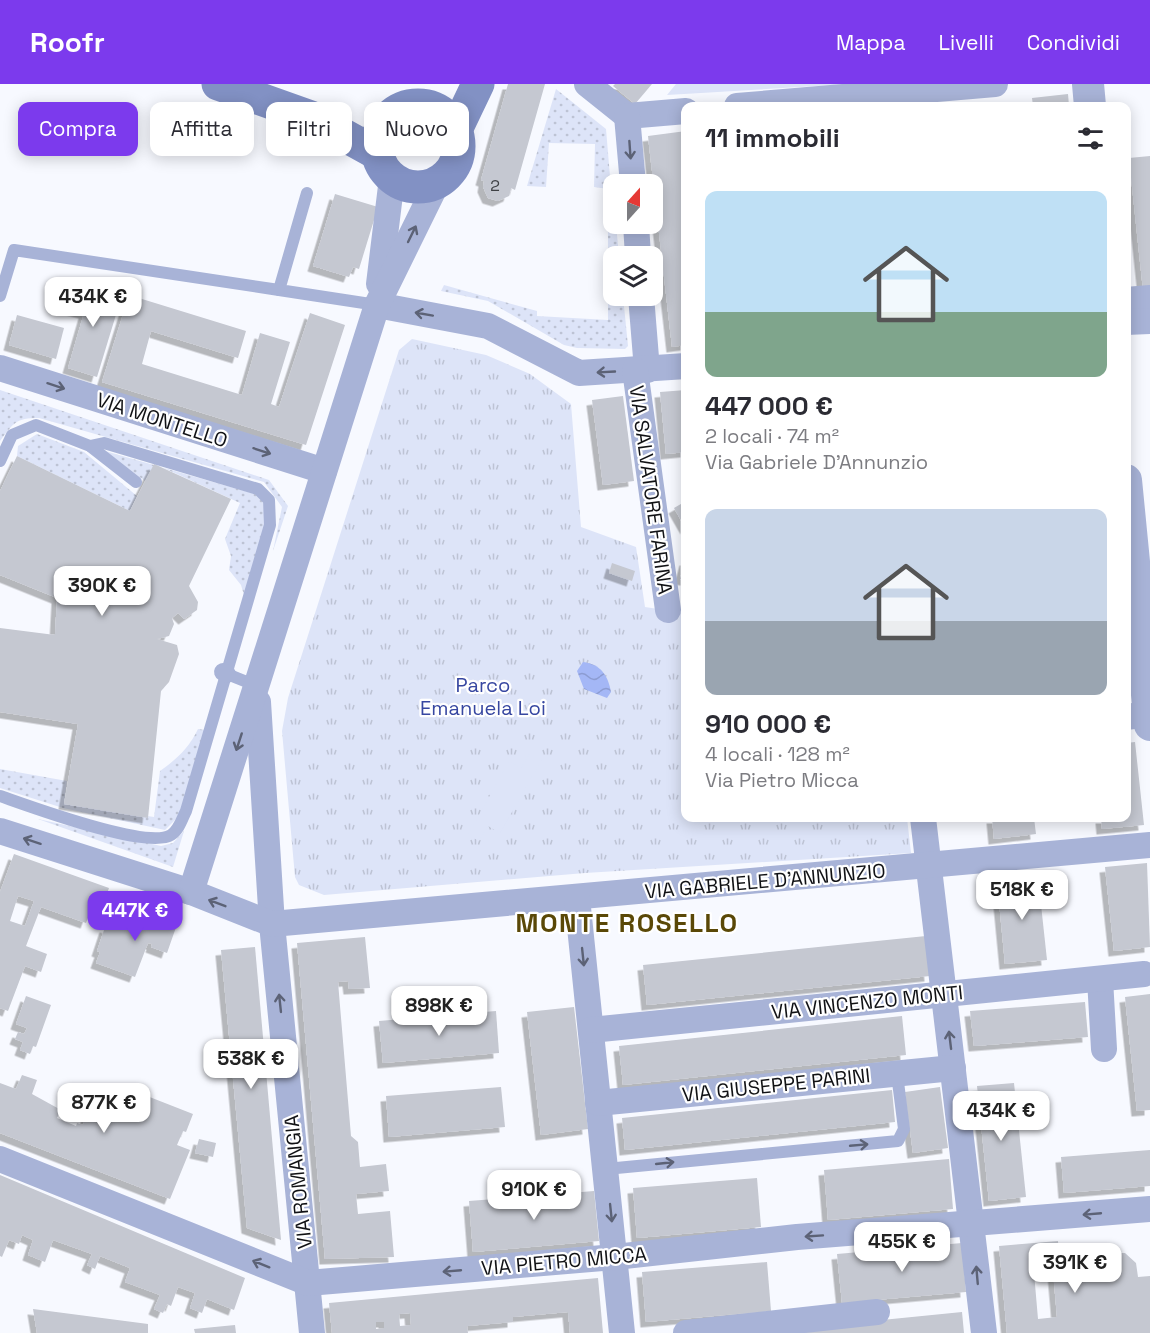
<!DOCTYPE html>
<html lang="it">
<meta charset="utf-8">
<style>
:root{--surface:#fff;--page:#f2f2f3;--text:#2b2b33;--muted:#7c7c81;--accent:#7c3aed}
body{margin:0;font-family:"Space Grotesk",sans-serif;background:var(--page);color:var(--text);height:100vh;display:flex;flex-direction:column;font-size:22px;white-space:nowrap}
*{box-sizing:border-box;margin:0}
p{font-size:20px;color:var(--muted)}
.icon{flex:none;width:33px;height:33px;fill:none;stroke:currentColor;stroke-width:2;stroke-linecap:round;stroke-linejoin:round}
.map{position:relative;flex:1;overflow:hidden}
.panel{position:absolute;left:681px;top:18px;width:450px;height:720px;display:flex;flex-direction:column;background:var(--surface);border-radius:12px;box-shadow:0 3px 15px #0003}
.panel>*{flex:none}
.top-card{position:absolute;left:18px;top:18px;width:570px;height:54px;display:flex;gap:12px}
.needle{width:39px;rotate:21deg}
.buttons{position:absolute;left:603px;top:90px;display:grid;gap:12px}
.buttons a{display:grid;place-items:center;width:60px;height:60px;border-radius:12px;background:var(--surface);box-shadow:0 3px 15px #0003;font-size:30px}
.price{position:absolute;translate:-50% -51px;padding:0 14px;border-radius:12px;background:#fff;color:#222;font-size:20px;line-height:39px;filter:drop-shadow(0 2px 3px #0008)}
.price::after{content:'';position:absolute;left:50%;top:36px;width:18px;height:14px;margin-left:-9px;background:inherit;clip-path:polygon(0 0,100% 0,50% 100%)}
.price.selected{background:var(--accent);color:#fff}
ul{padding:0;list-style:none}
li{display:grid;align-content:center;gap:12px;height:318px;padding:0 24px}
li span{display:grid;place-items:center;height:186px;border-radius:12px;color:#555}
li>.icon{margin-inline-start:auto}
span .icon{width:108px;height:108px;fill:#fffc;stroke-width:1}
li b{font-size:26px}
h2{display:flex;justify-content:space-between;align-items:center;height:72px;padding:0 24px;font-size:26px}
.tag{padding:0 21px;border-radius:12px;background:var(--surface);box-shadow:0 3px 15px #0003;font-size:21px;line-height:54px}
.tag.selected{background:var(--accent);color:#fff}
header{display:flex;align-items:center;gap:36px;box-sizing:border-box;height:84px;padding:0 30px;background:var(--accent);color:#fff}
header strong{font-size:28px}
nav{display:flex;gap:33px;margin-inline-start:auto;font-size:21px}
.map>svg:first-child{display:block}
.grass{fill:url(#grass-dots)}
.park{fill:url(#park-tufts)}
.garden{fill:#dde4f8}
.water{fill:url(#water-waves)}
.building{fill:#c5c8d1;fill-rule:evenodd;filter:url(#shadow)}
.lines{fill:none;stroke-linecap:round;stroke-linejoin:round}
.service{stroke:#a8b3d7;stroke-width:12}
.pedestrian{stroke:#a8b3d7;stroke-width:18}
.minor{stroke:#a8b3d7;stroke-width:26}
.tertiary{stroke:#a8b3d7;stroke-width:32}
.secondary{stroke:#8291c4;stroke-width:33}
.oneway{stroke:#5c6276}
.labels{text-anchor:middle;stroke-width:4.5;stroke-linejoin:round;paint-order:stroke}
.number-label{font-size:16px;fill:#3e4044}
.street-label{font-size:20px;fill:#111215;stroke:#fff}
.park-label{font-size:20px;fill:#3747a1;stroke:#fff}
.district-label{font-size:26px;font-weight:bold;letter-spacing:1.5px;fill:#5a4807;stroke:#fff}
</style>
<header>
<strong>Roofr</strong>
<nav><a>Mappa</a><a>Livelli</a><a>Condividi</a></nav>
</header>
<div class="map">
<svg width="1150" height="1249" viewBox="0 0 1150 1249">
<defs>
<pattern id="grass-dots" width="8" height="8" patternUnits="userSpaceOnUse" patternTransform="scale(1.5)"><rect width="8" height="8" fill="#dde4f8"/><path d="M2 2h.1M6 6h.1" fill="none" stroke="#bdc3d4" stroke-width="1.8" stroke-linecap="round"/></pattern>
<pattern id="park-tufts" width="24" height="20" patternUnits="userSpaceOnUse" patternTransform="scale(1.5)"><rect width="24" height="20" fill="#dde4f8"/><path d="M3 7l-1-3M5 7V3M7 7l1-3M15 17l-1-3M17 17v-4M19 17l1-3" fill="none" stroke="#bdc3d4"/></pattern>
<pattern id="water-waves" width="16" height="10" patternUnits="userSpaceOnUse" patternTransform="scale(1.5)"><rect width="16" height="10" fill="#a4b7f6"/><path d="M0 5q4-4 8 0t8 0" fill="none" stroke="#8c9cd2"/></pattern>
<filter id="shadow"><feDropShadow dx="-5.5" dy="5.5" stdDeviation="0" flood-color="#0004"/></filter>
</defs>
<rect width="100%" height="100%" fill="#f7f9ff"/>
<!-- grass -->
<g class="grass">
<polygon points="556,5 606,45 614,140 616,140 619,172 614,172 614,212 623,212 628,262 625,265 577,264 564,261 488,217 441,207 444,201 537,227 537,232 608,236 608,105 594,103 595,60 549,59 546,103 527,102"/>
<path d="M0 306 269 396 288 422 273 467 282 423 264 398 39 334C15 334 14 339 0 357Z"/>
<polygon points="37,350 84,368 137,412 130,427 17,372 18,362"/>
<polygon points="105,367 255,410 263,416 266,436 244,511 241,501 229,486 231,472 225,455 240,419 155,380 145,397"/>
<path d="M198 645 205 646 182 729 165 746 63 724 0 704V685L67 697 64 720 154 733 160 687C177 675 189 664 198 645Z"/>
<polygon points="38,735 161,762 173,759 184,747 173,783"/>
</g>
<!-- park -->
<polygon class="park" points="412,255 486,271 530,290 571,320 581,443 636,463 645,523 685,529 686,734 907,734 911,769 585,789 324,811 299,801 295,793 282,647 288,614 399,266"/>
<!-- garden -->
<g class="garden">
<polygon points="676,0 850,0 667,11"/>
<polygon points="530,669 542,675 500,749 488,742 479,757 468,751 509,677 521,684"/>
</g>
<!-- water -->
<path class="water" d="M583 578C601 580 608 592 611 608L607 614 584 605 577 587Z"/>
<!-- building -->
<g class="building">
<polygon points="508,0 545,0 515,106 511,104 509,112 498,117 488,114 483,103 484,97 481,96"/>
<polygon points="615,0 652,0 635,20 613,2"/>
<polygon points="1068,10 1069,22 1033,22 1032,14"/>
<polygon points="686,47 686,261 672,263 648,52"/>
<polygon points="1150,72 1150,206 1143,206 1129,74"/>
<polygon points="335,110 378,123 359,185 353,183 349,193 313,182"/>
<polygon points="80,199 122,211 97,293 68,284 84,229 72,226"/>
<polygon points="129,211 246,247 238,274 151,247 142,280 242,311 260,249 290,258 271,320 279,323 310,229 345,241 306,361 102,298"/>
<polygon points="17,231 64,244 56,275 9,261"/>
<polygon points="686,306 686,368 666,370 660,308"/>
<polygon points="623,312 634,397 603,401 592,316"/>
<polygon points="17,372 130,427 154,380 231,415 189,502 198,518 197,526 184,535 178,529 172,534 174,540 169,552 157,555 177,561 179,570 169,598 161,607 148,734 64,720 78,640 0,628 0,544 55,551 57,514 0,491 0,407"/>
<polygon points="686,417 686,445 674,424"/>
<polygon points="685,476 686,476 686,496 680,495"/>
<polygon points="612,479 635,487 632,497 609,489"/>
<polygon points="1126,562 1133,609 1126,609"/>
<polygon points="1135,658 1144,741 1102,745 1101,734 1126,734 1126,659"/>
<polygon points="992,734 1034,734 1036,750 994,755"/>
<path d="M14 770 109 804 103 821 94 818 86 839 41 823 26 862 47 870 41 888 25 882 8 927 0 924V808ZM18 812 34 817 25 842 10 837Z"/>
<polygon points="1147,779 1150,863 1114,867 1105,783"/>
<polygon points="1038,793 1047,876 1005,880 997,797"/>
<polygon points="165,823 181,829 167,869 151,863 152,860 148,859 135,893 96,879 100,868 97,867 105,843 110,844 117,835 128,833 157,845"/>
<polygon points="926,852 930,892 647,921 643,881"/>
<polygon points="365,853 370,904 349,905 348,897 338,898 351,1052 358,1058 360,1083 386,1080 389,1107 356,1110 358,1130 390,1127 394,1173 325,1175 297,859"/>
<polygon points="255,863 281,1156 247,1144 221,866"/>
<polygon points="1150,910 1150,1026 1137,1027 1125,913"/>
<polygon points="26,912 51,921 36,963 33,962 30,970 20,966 23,958 15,955 18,948 24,950 27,944 16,940"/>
<polygon points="1085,918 1088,953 974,962 970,927"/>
<polygon points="574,923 588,1045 541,1051 527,928"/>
<polygon points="496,927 499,969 383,979 379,937"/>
<polygon points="902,932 906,971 623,1001 619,962"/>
<polygon points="22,991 37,996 32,1010 61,1026 57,1034 76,1042 77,1039 83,1041 99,1000 116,1007 119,1001 193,1030 186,1048 183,1047 177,1061 190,1066 170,1115 0,1049 0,999 16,1005"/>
<polygon points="1014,999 1026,1113 989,1117 977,1002"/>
<polygon points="501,1003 505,1043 389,1053 386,1012"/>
<polygon points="940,1003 948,1064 913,1069 905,1008"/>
<polygon points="892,1006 895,1038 625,1066 622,1034"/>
<polygon points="199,1055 216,1059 213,1073 195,1069"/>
<polygon points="1150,1066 1150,1102 1064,1109 1061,1073"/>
<polygon points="949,1075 953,1125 828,1136 824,1086"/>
<polygon points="0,1091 245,1194 234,1226 207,1215 202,1229 190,1224 195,1209 178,1203 171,1222 167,1220 163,1229 154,1225 160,1211 125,1198 130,1184 100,1172 95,1185 87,1181 92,1170 53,1156 45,1178 28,1171 33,1156 22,1151 19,1160 9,1156 2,1173 0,1172"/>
<polygon points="757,1094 761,1143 637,1154 633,1104"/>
<polygon points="594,1107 599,1157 473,1168 469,1117"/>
<polygon points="1058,1157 1059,1174 1033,1177 1038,1235 1057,1233 1053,1187 1093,1184 1103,1169 1125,1169 1136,1179 1138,1193 1150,1192 1150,1249 1007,1249 999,1162"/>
<polygon points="962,1159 966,1208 842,1219 837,1170"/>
<polygon points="767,1178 771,1227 646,1238 642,1188"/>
<path d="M598 1194 603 1249H570L568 1228 513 1233V1238L467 1242 468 1249H332L329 1219ZM410 1229 411 1241 400 1242 399 1230ZM376 1238H384V1244L376 1245Z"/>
<polygon points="33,1225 148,1240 148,1249 37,1249"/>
<polygon points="962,1228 964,1249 772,1249 772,1247"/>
<polygon points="235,1241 236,1249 195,1249 194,1245"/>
</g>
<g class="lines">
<!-- service -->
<g class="service">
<polyline points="307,109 279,206 377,221"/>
<polyline points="0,212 14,166 279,206"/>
<polyline points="0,377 12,351 36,341 90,362 136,398"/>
<polyline points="227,590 257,602"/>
<path d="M0 712C29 722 147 766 171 751 179 746 182 735 186 727L270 441 269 416 258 405 104 359 90 362"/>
<polyline points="606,1085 898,1057 904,1045 897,990"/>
</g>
<!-- pedestrian -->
<polyline class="pedestrian" points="223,588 227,590"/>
<!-- minor -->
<g class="minor">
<polyline points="587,0 627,32 686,27"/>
<polyline points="737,22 995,0"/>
<polyline points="627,32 633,100"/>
<polyline points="636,140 638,172"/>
<polyline points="379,200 392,94"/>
<polyline points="641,212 647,286"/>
<polyline points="1126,216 1150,214"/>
<polyline points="377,221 488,242 579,289 686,282"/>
<polyline points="1126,238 1150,237"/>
<polyline points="0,284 324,387"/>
<polyline points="635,286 668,526"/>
<polyline points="258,618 272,840 312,1249"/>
<polyline points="1126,633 1150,630"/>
<polyline points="923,734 984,1249"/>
<polyline points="0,747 191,808 272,840 1150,761"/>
<polyline points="191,808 377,221 437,99"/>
<polyline points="577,814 622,1249"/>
<polyline points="1100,895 1104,965"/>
<polyline points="591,946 1144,890"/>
<polyline points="598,1019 953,984"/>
<polyline points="0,1075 308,1199 615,1173 797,1153 1150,1125"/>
<polyline points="686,1249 877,1228"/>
</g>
<!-- tertiary -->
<g class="tertiary">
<polyline points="1088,0 1090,22"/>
<polyline points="1126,396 1150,641"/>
</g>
<!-- secondary -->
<g class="secondary">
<polyline points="218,0 311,33 378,70"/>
<circle cx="418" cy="62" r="41"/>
<polyline points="456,46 478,0"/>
</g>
</g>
<!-- one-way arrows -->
<defs><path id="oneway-shaft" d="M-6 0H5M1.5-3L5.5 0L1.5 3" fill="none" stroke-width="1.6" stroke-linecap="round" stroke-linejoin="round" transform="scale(1.5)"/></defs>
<g class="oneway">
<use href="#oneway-shaft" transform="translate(630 66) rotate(86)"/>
<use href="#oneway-shaft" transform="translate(412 150) rotate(-64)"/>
<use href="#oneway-shaft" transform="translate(424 230) rotate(-170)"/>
<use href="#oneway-shaft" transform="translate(606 288) rotate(177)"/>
<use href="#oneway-shaft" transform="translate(56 302) rotate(18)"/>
<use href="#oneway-shaft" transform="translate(262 367) rotate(18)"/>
<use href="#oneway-shaft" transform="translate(239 658) rotate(108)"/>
<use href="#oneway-shaft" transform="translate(32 757) rotate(-162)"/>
<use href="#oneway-shaft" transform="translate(217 819) rotate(-159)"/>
<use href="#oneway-shaft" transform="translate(583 873) rotate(84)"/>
<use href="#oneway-shaft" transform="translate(280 919) rotate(-96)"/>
<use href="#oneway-shaft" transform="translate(950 956) rotate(-97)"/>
<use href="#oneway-shaft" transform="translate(859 1061) rotate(-5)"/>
<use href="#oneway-shaft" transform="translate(665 1079) rotate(-6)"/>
<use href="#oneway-shaft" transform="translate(611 1129) rotate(84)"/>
<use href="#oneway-shaft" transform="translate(1092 1130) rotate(175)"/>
<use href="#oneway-shaft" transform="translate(814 1152) rotate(176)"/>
<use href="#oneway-shaft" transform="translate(261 1180) rotate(-158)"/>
<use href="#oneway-shaft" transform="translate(452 1187) rotate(175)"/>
<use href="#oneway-shaft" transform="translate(977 1191) rotate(-95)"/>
</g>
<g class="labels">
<!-- number labels -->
<g class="number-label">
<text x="495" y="107">2</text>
</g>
<!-- street labels -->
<g class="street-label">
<text transform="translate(162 336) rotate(18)" y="7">VIA MONTELLO</text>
<text transform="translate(651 406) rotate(82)" y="7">VIA SALVATORE FARINA</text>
<text transform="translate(765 797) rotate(-5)" y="7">VIA GABRIELE D'ANNUNZIO</text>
<text transform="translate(867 918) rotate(-6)" y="7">VIA VINCENZO MONTI</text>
<text transform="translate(776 1001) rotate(-6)" y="7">VIA GIUSEPPE PARINI</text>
<text transform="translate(298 1098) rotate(-96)" y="7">VIA ROMANGIA</text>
<text transform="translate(564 1177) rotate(-5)" y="7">VIA PIETRO MICCA</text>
</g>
<!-- park labels -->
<g class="park-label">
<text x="483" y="608">Parco<tspan x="483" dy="23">Emanuela Loi</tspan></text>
</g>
<!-- district labels -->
<g class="district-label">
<text x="627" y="848">MONTE ROSELLO</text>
</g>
</g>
</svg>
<div class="buttons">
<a><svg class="needle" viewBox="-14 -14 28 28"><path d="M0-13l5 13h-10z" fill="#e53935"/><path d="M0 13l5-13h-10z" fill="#7c7c81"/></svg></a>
<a><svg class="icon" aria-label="layers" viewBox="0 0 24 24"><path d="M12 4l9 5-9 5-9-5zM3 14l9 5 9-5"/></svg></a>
</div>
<b class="price" style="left:93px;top:244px">434K €</b>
<b class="price" style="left:102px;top:533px">390K €</b>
<b class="price" style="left:1022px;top:837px">518K €</b>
<b class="price selected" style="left:135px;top:858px">447K €</b>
<b class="price" style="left:439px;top:953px">898K €</b>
<b class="price" style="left:251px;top:1006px">538K €</b>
<b class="price" style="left:104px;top:1050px">877K €</b>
<b class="price" style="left:1001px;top:1058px">434K €</b>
<b class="price" style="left:534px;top:1137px">910K €</b>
<b class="price" style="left:902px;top:1189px">455K €</b>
<b class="price" style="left:1075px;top:1210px">391K €</b>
<div class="top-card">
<a class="tag selected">Compra</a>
<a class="tag">Affitta</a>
<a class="tag">Filtri</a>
<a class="tag">Nuovo</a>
</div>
<section class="panel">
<h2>11 immobili<svg class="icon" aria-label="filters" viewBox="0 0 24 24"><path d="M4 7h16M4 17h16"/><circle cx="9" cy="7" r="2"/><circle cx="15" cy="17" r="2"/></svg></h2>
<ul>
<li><span style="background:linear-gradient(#bfe0f5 65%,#7fa58c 0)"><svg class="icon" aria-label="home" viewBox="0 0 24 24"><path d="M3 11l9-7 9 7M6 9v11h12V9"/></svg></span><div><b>447 000 €</b><p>2 locali · 74 m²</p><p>Via Gabriele D'Annunzio</p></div></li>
<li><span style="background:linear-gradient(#c9d6e8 60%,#9aa5b1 0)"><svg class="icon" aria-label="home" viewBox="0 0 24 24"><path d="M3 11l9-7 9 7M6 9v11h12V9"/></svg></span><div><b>910 000 €</b><p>4 locali · 128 m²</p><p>Via Pietro Micca</p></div></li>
</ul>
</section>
</div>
